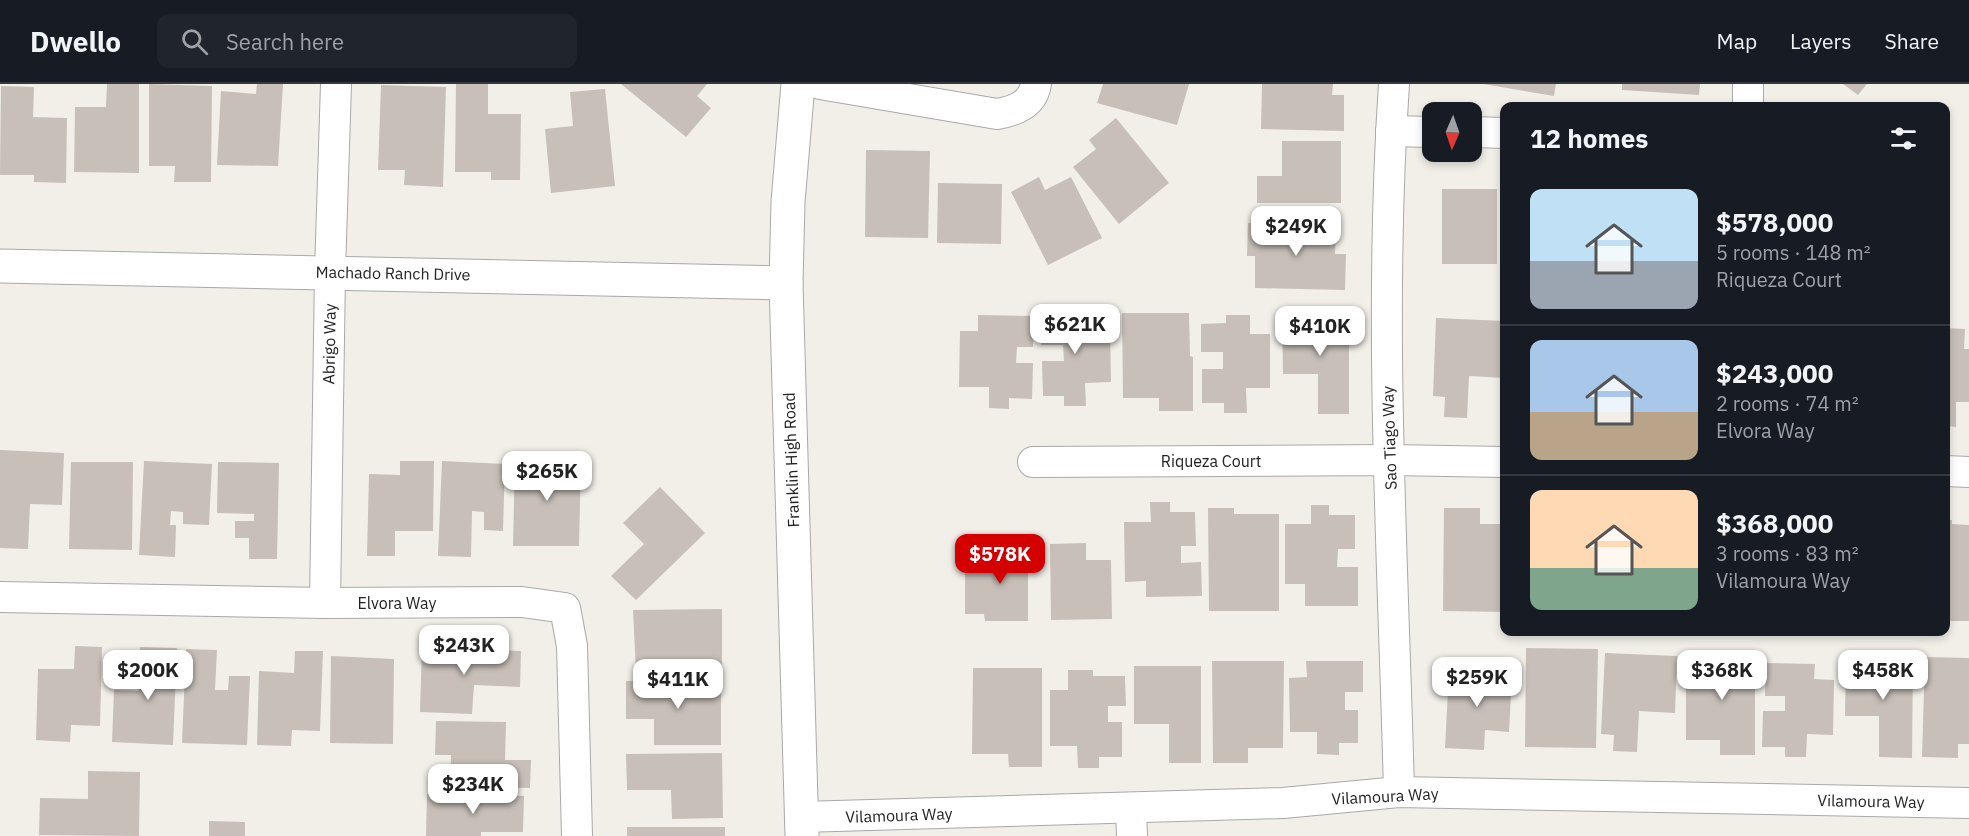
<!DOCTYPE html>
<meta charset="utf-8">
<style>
:root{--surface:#171b24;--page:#20242c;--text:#f1f3f6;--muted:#9ea1a6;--line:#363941;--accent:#d40000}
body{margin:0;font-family:"IBM Plex Sans",sans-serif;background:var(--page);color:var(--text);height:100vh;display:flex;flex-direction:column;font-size:22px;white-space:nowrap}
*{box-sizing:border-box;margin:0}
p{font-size:20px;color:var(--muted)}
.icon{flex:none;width:33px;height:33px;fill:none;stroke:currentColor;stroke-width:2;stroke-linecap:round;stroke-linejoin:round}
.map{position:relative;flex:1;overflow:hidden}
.panel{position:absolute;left:1500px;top:18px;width:450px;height:534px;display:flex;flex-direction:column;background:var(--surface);border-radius:12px;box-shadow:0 3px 9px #0003}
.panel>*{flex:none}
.needle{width:39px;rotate:182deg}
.controls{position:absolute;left:1422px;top:18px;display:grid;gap:12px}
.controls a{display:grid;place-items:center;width:60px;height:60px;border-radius:12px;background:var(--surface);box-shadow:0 3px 9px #0003;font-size:30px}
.price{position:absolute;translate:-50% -51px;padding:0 14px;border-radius:12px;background:#fff;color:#222;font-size:20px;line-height:39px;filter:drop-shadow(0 2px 3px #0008)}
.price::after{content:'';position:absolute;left:50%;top:36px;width:18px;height:14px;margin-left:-9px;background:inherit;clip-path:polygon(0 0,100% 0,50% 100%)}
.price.selected{background:var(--accent);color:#fff}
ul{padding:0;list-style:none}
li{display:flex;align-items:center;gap:18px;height:150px;padding:0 30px}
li+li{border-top:2px solid var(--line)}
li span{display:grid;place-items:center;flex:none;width:168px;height:120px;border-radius:12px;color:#555}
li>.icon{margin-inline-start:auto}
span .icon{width:72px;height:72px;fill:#fffc;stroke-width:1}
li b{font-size:26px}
h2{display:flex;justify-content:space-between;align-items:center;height:72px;padding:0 30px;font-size:26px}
header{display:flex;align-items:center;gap:36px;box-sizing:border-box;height:84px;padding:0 30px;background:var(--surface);border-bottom:2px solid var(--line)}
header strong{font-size:28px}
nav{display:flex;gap:33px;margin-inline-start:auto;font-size:21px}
.search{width:420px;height:54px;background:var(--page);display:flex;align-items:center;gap:15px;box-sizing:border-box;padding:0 21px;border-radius:12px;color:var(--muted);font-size:22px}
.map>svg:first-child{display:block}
.building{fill:#c7bfb8}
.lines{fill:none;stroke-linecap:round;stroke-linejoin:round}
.minor-casing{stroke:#a9a9a9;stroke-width:32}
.tertiary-casing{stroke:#a9a9a9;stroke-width:35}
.minor{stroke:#fff;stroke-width:30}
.tertiary{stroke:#fff;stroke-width:33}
.labels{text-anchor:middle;stroke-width:6;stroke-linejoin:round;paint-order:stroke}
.street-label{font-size:16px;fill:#222;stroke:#fff}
</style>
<header>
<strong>Dwello</strong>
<div class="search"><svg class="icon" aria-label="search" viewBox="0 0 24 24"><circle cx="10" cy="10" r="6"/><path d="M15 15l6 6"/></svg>Search here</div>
<nav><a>Map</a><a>Layers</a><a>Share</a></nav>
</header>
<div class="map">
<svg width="1969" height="752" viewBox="0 0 1969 752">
<rect width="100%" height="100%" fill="#f2efe9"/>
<!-- building -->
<g class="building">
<polygon points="107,0 139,0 139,89 74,88 75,23 106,23"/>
<polygon points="149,0 212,2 211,98 174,98 175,82 149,82"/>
<polygon points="257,0 283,0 278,82 217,81 221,7 256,10"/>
<polygon points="456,0 488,0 488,30 521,30 520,96 491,96 491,88 455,88"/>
<polygon points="621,0 707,0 697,12 711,24 686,53"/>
<polygon points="1103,0 1189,0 1177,41 1097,19"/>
<polygon points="1262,0 1333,0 1332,11 1344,11 1344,47 1261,45"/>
<polygon points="1483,0 1556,0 1554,12"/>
<polygon points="1622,0 1700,0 1699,11 1622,6"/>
<polygon points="1843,0 1867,0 1858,11"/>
<polygon points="381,1 446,3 443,103 404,101 405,86 378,86"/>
<polygon points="1,2 34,3 33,33 67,34 66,99 34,98 34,91 0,91"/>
<polygon points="605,5 615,102 551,109 545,45 573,42 570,8"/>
<polygon points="1116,34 1169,99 1119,140 1073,83 1096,65 1089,56"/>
<polygon points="1282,57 1341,57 1341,119 1257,119 1257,92 1282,92"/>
<polygon points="866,66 930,67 928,154 865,153"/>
<polygon points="1039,93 1045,106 1071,93 1102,154 1048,181 1011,108"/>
<polygon points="938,99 1002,100 1001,160 937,159"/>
<rect x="1442" y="105" width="55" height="75"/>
<polygon points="1248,139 1316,141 1316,146 1336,146 1335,170 1346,170 1345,206 1255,204 1255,172 1247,172"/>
<polygon points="1065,223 1089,223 1089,243 1110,243 1111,298 1085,299 1086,322 1064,322 1064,312 1043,312 1042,277 1064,277 1063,261 1041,261 1040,232 1065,232"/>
<polygon points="1122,229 1189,229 1190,272 1193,273 1193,327 1159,327 1159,314 1123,314"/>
<polygon points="978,231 1033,232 1033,263 1017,263 1016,279 1033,279 1032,315 1009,314 1009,325 989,324 989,303 959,303 960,247 978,247"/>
<polygon points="1226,231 1250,231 1250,250 1270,250 1270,304 1246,304 1247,329 1224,329 1224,319 1202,319 1202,285 1223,285 1223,268 1201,268 1201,240 1226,239"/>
<polygon points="1282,233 1349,233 1349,330 1318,330 1318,290 1283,290"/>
<polygon points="1436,234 1504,237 1504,294 1469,292 1467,334 1444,333 1445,313 1433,312"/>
<polygon points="1946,244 1965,245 1964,265 1969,265 1969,318 1956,318 1956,343 1946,342"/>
<polygon points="0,366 64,369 62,421 30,420 28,465 0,464"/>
<polygon points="515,374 581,375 579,462 513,462"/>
<polygon points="144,377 212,380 209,441 183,440 183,428 171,427 170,441 176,441 175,473 139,471"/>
<polygon points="400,377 434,377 433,447 395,447 395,472 367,472 369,390 400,391"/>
<polygon points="442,377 505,380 503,447 484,446 484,428 472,427 471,473 438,472"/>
<polygon points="71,378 133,378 132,466 69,465"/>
<polygon points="218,378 279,379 277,475 249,475 249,454 235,454 235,437 254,437 254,430 217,429"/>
<polygon points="660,403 705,449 636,516 611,492 644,460 623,439"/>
<polygon points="1150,418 1170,418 1170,428 1195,428 1196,462 1181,462 1181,479 1201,478 1202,512 1146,513 1146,497 1125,498 1124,438 1151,438"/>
<polygon points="1311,421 1329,421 1329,431 1355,431 1355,465 1338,465 1337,483 1358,483 1358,522 1305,522 1305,500 1285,500 1285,440 1311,440"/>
<polygon points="1208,424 1234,424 1234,430 1279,430 1279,527 1209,527"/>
<polygon points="1444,424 1480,424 1480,440 1504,440 1504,528 1443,527"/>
<polygon points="1946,436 1952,436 1952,440 1969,441 1969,537 1946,537"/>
<polygon points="998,458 1028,458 1028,537 985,537 984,530 965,530 965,480 998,480"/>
<polygon points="1086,459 1086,476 1111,476 1112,535 1051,536 1050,460"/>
<polygon points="722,525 722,588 636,588 633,526"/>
<polygon points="75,562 102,563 100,642 71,641 70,658 36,656 38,585 74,585"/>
<polygon points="140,563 177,564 173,661 112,658 114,606 139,607"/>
<polygon points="422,563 521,567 520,603 474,601 472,630 420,628"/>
<polygon points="1526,564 1598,565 1596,664 1525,663"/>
<polygon points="186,565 217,566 215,606 228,606 229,592 250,592 247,661 182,659"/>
<polygon points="295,567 323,567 320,647 292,646 291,662 257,661 259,587 294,589"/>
<polygon points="1605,569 1677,572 1675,629 1639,627 1637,668 1613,667 1614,651 1601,650"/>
<polygon points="1686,569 1755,570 1755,671 1720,671 1720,656 1686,656"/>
<polygon points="331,572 394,575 393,660 330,659"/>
<polygon points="1925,573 1969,574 1969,660 1958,660 1958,674 1922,673"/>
<polygon points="1846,575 1913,576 1912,674 1879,673 1879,632 1845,632"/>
<polygon points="1212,577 1284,577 1283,664 1248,664 1248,679 1213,679"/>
<polygon points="1306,577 1363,577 1363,608 1345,608 1345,626 1358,626 1358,659 1339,659 1339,671 1317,670 1317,648 1290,648 1289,594 1307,593"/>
<polygon points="1766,579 1815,580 1814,595 1834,596 1833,651 1807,650 1806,673 1785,673 1785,663 1762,663 1763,627 1785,627 1785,612 1765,612"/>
<polygon points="1134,582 1201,582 1201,679 1169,679 1169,640 1134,640"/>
<polygon points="973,584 1042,584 1042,683 1009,683 1008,670 972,670"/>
<polygon points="1068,586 1093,586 1093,592 1125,592 1126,622 1108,622 1108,638 1122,638 1122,673 1099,673 1099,684 1078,684 1077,662 1050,662 1050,606 1068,606"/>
<polygon points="1449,588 1512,591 1509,648 1485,646 1484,666 1445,664"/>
<polygon points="626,597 721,597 721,661 654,661 654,635 626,635"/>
<polygon points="436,637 506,638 505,676 531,676 530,704 450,703 451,671 435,671"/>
<polygon points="722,669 723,734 672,735 671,706 627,706 626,670"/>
<polygon points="88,687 140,688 139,752 39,751 40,714 88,715"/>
<polygon points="427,710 524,712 523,748 481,748 481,752 426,752"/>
<polygon points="209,737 245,738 245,752 209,752"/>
<rect x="627" y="743" width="98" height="9"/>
</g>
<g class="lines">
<!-- minor casing -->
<g class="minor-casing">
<g id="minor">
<path d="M820 0 997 30C1015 27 1033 20 1036 0"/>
<path d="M1394 0C1378 235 1393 472 1399 708"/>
<polyline points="1748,22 1748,0"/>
<polyline points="1391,47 1432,48"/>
<polyline points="1472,48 1504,49"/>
<polyline points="1033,378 1390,376 1504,378"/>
<polyline points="1946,387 1969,388"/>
<polyline points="0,513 325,519 522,518 565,524 572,562 577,752"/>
<polyline points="325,519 330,188 336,0"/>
<polyline points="1131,724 1132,752"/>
<polyline points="801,733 1283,719 1399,708 1969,719"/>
</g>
</g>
<!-- tertiary casing -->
<g class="tertiary-casing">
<g id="tertiary">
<polyline points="798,0 788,118 786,199 802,752"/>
<polyline points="0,182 786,199"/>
</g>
</g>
<!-- minor -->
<use href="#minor" class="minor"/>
<!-- tertiary -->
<use href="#tertiary" class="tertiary"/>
</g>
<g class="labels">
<!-- street labels -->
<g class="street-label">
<text transform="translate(393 189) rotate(1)" y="6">Machado Ranch Drive</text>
<text transform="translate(329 260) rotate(-89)" y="6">Abrigo Way</text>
<text transform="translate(1389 354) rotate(-92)" y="6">Sao Tiago Way</text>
<text transform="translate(791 376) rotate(-92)" y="6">Franklin High Road</text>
<text x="1211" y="383">Riqueza Court</text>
<text x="397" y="525">Elvora Way</text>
<text transform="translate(1385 712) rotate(-3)" y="6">Vilamoura Way</text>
<text transform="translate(1871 717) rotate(1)" y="6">Vilamoura Way</text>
<text transform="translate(899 731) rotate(-2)" y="6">Vilamoura Way</text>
</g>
</g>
</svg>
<div class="controls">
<a><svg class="needle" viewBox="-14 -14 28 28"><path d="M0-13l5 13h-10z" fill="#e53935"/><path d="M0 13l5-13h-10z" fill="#9ea1a6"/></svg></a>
</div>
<b class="price" style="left:1296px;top:173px">$249K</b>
<b class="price" style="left:1075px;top:271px">$621K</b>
<b class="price" style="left:1320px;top:273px">$410K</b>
<b class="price" style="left:547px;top:418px">$265K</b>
<b class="price selected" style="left:1000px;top:501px">$578K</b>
<b class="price" style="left:464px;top:592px">$243K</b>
<b class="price" style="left:148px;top:617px">$200K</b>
<b class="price" style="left:1722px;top:617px">$368K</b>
<b class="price" style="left:1883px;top:617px">$458K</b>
<b class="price" style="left:1477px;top:624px">$259K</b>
<b class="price" style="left:678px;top:626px">$411K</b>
<b class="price" style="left:473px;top:731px">$234K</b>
<section class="panel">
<h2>12 homes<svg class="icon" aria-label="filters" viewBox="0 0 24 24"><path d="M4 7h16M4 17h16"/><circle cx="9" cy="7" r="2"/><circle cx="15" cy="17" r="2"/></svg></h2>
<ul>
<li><span style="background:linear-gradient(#bfe0f5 60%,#9aa5b1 0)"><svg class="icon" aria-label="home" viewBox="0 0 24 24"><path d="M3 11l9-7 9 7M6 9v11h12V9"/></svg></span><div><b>$578,000</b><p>5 rooms · 148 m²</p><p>Riqueza Court</p></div></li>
<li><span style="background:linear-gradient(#a9c7e8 60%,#b9a48a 0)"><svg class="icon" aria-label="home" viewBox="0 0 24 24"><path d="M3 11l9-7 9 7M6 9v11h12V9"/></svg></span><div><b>$243,000</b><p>2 rooms · 74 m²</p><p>Elvora Way</p></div></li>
<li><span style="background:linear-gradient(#ffd9b3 65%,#7fa58c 0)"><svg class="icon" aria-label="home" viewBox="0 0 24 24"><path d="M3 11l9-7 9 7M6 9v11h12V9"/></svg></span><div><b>$368,000</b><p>3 rooms · 83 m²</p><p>Vilamoura Way</p></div></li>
</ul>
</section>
</div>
